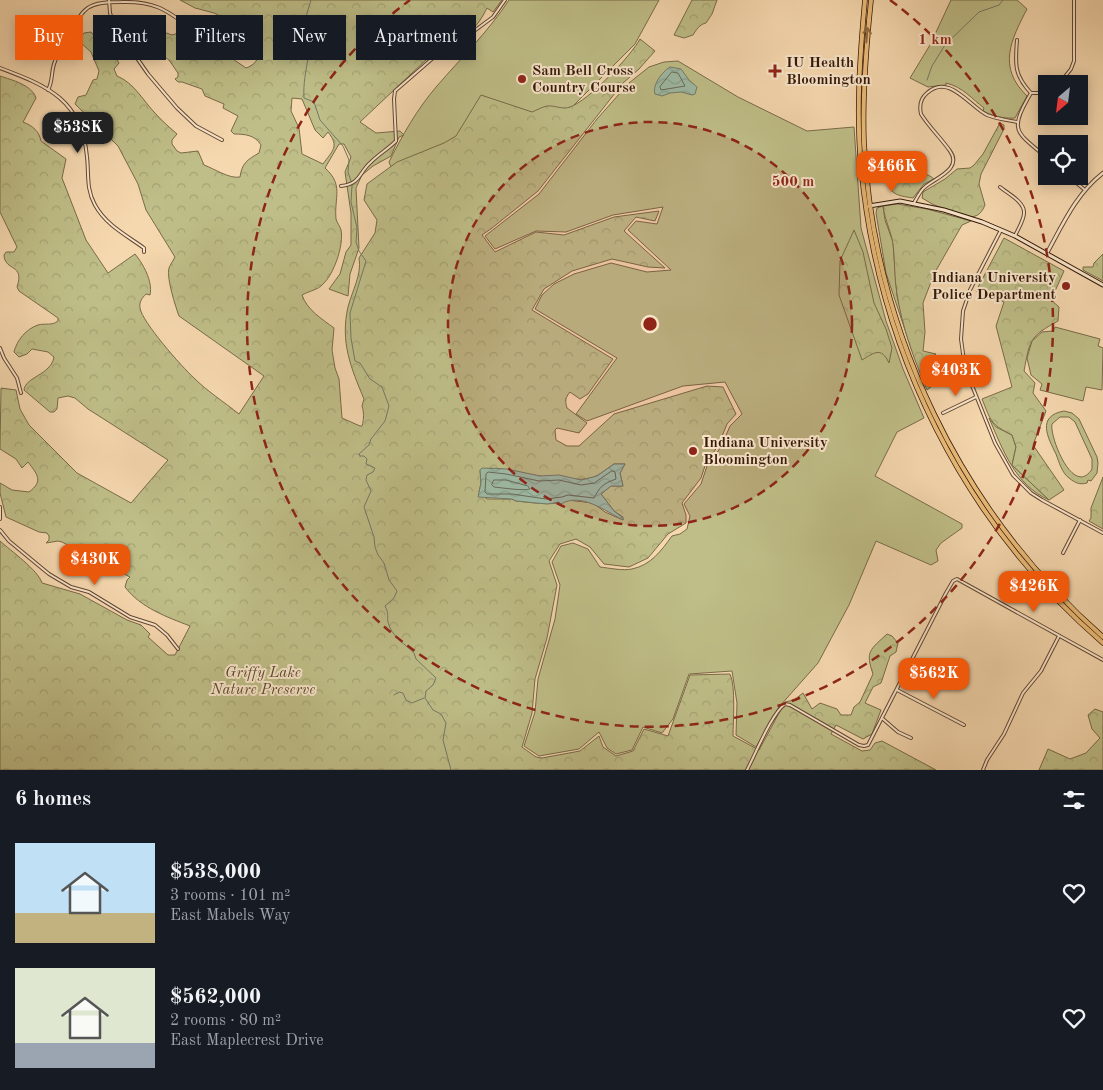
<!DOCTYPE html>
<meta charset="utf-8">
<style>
:root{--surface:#171b24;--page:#20242c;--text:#f1f3f6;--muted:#9ea1a6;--accent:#ea580c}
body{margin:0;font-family:"Old Standard TT",serif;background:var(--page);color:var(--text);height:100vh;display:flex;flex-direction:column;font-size:19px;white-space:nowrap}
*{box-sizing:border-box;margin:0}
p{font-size:16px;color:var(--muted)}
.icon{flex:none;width:28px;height:28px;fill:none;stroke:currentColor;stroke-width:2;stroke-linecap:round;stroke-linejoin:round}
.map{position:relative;height:770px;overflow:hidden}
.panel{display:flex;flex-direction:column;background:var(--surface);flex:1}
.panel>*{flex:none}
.guide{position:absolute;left:15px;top:15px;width:500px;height:45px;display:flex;gap:10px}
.needle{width:32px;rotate:208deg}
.tools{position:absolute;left:1038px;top:75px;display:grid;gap:10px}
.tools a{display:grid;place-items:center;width:50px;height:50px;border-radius:0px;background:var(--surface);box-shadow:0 2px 12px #0003;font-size:25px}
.price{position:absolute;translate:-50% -42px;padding:0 11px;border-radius:10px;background:var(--accent);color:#fff;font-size:16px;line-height:32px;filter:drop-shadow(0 1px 2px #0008)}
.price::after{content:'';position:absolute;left:50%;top:30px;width:15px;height:11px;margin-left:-8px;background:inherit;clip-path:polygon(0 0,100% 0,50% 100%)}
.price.on{background:#222;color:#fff}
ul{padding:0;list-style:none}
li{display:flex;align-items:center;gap:15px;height:125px;padding:0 15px}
li span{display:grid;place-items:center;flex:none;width:140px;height:100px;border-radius:0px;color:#555}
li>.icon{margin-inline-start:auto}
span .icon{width:60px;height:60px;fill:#fffc;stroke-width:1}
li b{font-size:21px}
h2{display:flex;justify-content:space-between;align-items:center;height:60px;padding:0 15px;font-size:21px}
.chip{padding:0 18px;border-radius:0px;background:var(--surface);box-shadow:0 2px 12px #0003;font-size:18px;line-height:45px}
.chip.on{background:var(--accent);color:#fff}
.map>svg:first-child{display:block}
.grass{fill:#bfbe88;stroke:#796a48;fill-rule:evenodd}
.forest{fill:url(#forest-crowns);stroke:#796a48;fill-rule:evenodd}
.water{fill:url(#water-waves);stroke:#737967}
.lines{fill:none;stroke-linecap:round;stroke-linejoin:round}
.shore{stroke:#686957;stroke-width:1}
.stream{stroke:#737967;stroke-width:1}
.minor-casing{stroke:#644732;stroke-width:4}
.tertiary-casing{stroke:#644732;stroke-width:4.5}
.secondary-casing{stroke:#331708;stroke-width:5}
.trunk-casing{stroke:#331708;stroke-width:5.5}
.minor{stroke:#f9e6cb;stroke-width:2}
.tertiary{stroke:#f9e6cb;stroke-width:2.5}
.secondary{stroke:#f9e6cb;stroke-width:3}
.trunk{stroke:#ebbc78;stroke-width:4}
.oneway{stroke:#8f6a40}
.ring{fill:none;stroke:#8f2418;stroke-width:2.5;stroke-dasharray:9 6}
.poi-dot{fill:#8f2418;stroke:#f9e6cb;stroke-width:2}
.labels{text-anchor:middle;stroke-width:4;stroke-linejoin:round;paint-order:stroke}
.poi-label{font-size:15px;font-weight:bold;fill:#331708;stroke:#f9e6cb;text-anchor:start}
.park-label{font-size:15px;font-style:italic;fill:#5d492e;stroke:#f9e6cb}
.centre{fill:#8f2418;stroke:#f9e6cb;stroke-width:2.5}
.ring-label{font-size:15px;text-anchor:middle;font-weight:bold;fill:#8f2418;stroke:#f9e6cb;stroke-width:4;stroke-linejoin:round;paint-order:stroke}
</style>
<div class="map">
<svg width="1103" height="770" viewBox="0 0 1103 770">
<defs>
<pattern id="forest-crowns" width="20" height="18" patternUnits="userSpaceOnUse" patternTransform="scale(1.25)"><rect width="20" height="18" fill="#bfbe88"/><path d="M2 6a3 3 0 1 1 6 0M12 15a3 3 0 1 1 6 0" fill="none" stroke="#a5a374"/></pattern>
<pattern id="water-waves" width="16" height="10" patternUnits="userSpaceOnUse" patternTransform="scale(1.25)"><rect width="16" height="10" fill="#9ebba6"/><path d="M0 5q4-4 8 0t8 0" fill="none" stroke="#89a08d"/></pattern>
</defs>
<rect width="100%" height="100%" fill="#f6d8af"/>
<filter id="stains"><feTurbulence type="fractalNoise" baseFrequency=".004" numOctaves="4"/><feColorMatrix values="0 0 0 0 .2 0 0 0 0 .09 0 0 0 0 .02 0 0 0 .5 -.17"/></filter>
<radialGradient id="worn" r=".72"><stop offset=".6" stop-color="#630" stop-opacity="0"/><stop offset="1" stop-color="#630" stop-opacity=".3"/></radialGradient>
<!-- grass -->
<g class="grass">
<path d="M509 0H659L635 44 567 112 455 140 391 167 389 162C402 136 417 109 437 86 461 58 488 32 509 0Z"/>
<path d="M951 0H1017L1027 9C1011 40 997 67 1027 96L1015 118C1004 119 993 116 983 111L984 108C972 99 963 87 946 83V85L928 87 910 78 930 45Z"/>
<path d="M678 61 738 97 807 131 854 127 861 228 886 321 903 369 924 418 897 432 875 476 962 524V528L941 543 936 550 938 561 931 565 876 541 849 605 818 663 779 707 756 747 736 735 737 703 732 671 689 674 673 719 662 733 643 727 632 750 616 754 607 748 599 732 579 749 539 756 524 746 535 712 538 679 555 619 560 585 552 562 561 546 573 543 588 549 600 567C609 568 623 571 632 569 651 565 661 551 672 536L680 534 687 529 690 516 684 504 701 484 707 466 721 447 730 426 742 414 725 382 683 386 587 421 576 414 617 358 535 309 542 295 554 284 574 274 611 263 647 272 671 270 628 230 636 221 657 224 663 207 613 215 566 232 536 231 495 249 485 236 539 194 597 119 629 83 649 67 664 62Z"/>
<polygon points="883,206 885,220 893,242 897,296 912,351 886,273 876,213 877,208"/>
<polygon points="1055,327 1100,339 1098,346 1103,348 1102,390 1086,387 1083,401 1040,390 1042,384 1031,375 1027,358 1032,341 1042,332 1053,331"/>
<path d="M1064 411 1072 413 1079 419 1097 457 1098 463 1097 473 1091 481 1088 480 1087 483C1080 485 1075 483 1069 478 1062 473 1059 462 1056 454 1048 438 1036 416 1064 411ZM1060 417H1069L1075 422 1092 459V469C1073 499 1049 435 1052 424Z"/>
<path d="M989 418 996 427 1012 435 1016 447 1012 465 1049 500C1015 485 1003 450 989 418Z"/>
</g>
<!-- forest -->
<g class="forest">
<path d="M180 0H502L493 12 487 8C477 28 467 38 445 42L360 122 376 133 400 131 404 135 399 137 391 156 373 166 362 175 356 188 359 248 350 274 348 296 329 289 340 274 346 252 351 245V213L345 172 351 157 344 144H339L325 168C344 185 334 197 336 219 337 223 340 226 341 230 344 245 334 274 323 284 318 290 309 291 302 295 307 310 322 319 334 328L332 350 335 368 339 379 342 418 360 426H362C364 419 364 412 362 406L364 399C351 368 340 342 348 307 352 291 362 275 359 258L375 233 377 220 364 200 367 184 397 162 444 143 456 136 481 95 532 112C537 110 542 107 547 106 554 105 563 110 570 107 588 101 631 56 640 39L655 51 639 69 623 83 538 191 492 228 482 235 495 252 536 232 564 235 614 217 659 211 655 221 636 217 624 231 665 268 648 267 612 259 572 271 544 289 532 310 613 359 588 394 580 399 570 392C565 398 565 401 567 408L587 423 579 433 557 428 555 430 556 440 567 446H579L614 414 707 386 723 387 736 414 727 424 718 446 706 463 701 478 682 503 686 515V523L668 534 648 558 629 567 604 564 590 547 576 539 560 544 549 561 557 585 547 638 535 679 532 713 522 747 536 757 542 758 580 751 599 736 603 747 616 756 633 751 644 729 668 736 690 675 730 674C736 687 733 721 733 736L759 750 785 702 794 700 803 693 812 709 820 703 837 709 841 715H851L854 707 860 702 873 674C865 651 870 650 887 634L892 636 898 643 896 652 890 656 881 683 873 687 865 703 881 710 872 734 863 739 836 725 831 734 862 751 870 750 875 743 882 741 936 770H0V541C11 551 38 570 42 583L80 594 127 620 141 625 150 634 148 637 168 655H175L190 626C167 617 141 608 125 587L127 580 130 577 62 542 58 541 46 543 49 540V536L47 533 39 532 6 517 0 493V483L12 490 29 492C44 481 37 474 28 462L22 468 16 459 0 449 1 388 16 390 20 409 29 425 77 473 131 503 168 460 88 409 75 398 68 396 58 398 57 409 54 412H50L24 390C25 377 51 375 54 357L48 352 32 349 27 354 19 357 14 352C17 340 26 329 38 325 45 323 52 326 58 321V318L19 291 17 287C25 263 5 272 4 255L6 252H14L17 247 0 212V76C12 80 32 85 36 98L23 122C33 126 39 131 41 141L66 159 62 178 86 240 108 273 135 254C143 264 153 281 150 295L146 294C142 298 139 302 140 308 142 322 182 367 194 378 207 391 224 402 239 414L264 376 179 316C176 308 166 277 169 268 170 265 173 261 175 257L146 210 138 184 118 146 75 104 78 97 86 95 93 80 97 79 99 71 91 52 81 43 79 39 84 33 91 32 106 49 115 56 119 63 114 69 117 76C134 83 142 99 154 112 161 120 169 127 177 134L172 140V144L177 151 181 153 198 151 204 165C215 169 229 179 240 177 242 163 247 160 259 153L261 145C255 135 245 134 234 134L231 131 238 116 223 108 224 104 205 96 202 89 182 82H178L175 79 178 77V73L169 60 151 47 149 44 152 33 142 25V21L145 19 158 30 172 35 182 32 207 46H215L217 42H220L224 53 246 68C254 65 256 62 260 54L253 34 226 26 222 24 218 15 214 13 195 8ZM292 98 302 99 315 130 323 138 328 132C340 147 332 151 323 164L302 154 299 128 291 111ZM614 464H625L620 473 623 486H611L601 494 614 511 623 517V520L605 512 593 503 567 500C559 507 527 502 516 501L512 499H487L479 492 481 483 480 470C494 466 508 470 522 473 538 476 575 482 591 478 599 476 606 469 614 464Z"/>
<path d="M692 0H717L712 14 706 23C700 24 696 30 693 35L684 38 674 35Z"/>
<path d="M1000 123 1004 125V129L981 174 979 184 985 205C982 212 979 216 971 217L934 205 922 198 923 192 945 179 957 169 970 168 974 165 983 154Z"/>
<path d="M900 170 910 176C920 173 926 172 934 179L924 184 913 198C907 197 896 196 892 191 886 184 893 173 900 170Z"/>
<path d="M897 204 927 209 971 221 962 225 934 274 923 303 925 332 923 351 936 354 921 364 931 387 927 390C914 359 902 327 897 294 894 277 895 260 893 244 891 231 885 221 883 206Z"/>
<path d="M854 230 863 252 874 303 886 329 892 348 889 363C881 346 874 353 862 360L839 295 840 261Z"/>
<path d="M1004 238 1064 271 1051 300 1059 307 1058 321C1029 337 1030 340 1024 371L1035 383 1033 393 1046 411 1033 445 1064 490 1049 500 1012 465 1016 447 1012 435C990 424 991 421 982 399L1012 387 996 326 1004 302 976 291Z"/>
<polygon points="1103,254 1103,281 1083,270 1083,267 1093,267 1094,263"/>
<polygon points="1103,477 1103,529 1089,521 1091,518 1091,508"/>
<polygon points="1095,709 1103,712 1103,770 1039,770 1048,749 1070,759 1086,753 1100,738 1092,729 1088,715"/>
</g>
<!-- water -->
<g class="water">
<path d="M670 67 681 69 689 80 697 87 695 94 692 95 681 92 670 93 662 96 655 94C652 85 662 72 670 67Z"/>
<path d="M614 464H625L620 473 623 486H611L601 494 614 511 623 518V520C605 511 581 492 561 504L559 502 547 504 516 501 512 499 478 497 481 483 480 470 482 468 507 469 540 476 559 475 581 480 597 476Z"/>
</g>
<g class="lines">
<!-- shore -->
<g class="shore">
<polygon points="672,72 678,73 685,86 661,90 660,87"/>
<path d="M612 471 615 472 616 479C602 484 600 487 594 498L568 495 562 497 546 499 512 494H487L485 492 486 474 488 472 506 474 539 481 559 480 581 485 594 483Z"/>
<path d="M494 480H506L528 486 530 489C524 491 503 488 494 487L492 485Z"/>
</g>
<!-- stream -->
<g class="stream">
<path d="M311 0 305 20 304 31 314 43C313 49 309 52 308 58 306 71 303 84 304 98L314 102 320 120 343 146 349 160 348 172 351 181"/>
<polyline points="927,80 932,66 945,45 979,12 999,5 1003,0"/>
<path d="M352 185 351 202 357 228 356 242 359 251 366 261 350 313 351 338 355 361 360 363 370 379 382 387 389 406 385 421 371 439 369 445 359 454 360 456H364L367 459 366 464 375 468 373 472 367 475 366 480 371 491 364 507 374 537 375 547 378 555 384 563 389 580 397 591 394 598 385 606C389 614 387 614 388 622 391 636 405 644 414 653L416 659 436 678 433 685 426 691 425 698 433 710 441 714 446 723 443 740 451 770"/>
<polyline points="394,695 399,692 403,693 406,700 412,703 424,698"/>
</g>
<!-- minor casing -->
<g class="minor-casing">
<g id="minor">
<polyline points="109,0 110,13 114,25 148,74 177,108 196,126 222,140"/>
<path d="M1017 40C1015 64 1014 75 1031 93"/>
<path d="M0 68C48 86 82 100 87 157 89 174 86 189 95 205 106 225 126 235 144 248V252"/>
<polyline points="1059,84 1071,69 1074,61 1074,0"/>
<path d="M48 90C53 81 51 73 54 64 57 55 63 46 68 37 84 7 86 2 121 2 154 1 165 9 191 28"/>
<path d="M1046 93H1031C1009 131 1015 131 1046 157"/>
<polyline points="1068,176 1085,190"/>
<path d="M341 186C361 184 359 172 371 162 379 154 388 149 396 141L394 99 395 91 448 45 462 40 493 17 505 0"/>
<path d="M1000 187C1007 193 1025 202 1024 213 1024 220 1018 229 1015 236"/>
<path d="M914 203C917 198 920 191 925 187 935 178 963 169 950 151 941 138 929 127 921 114 919 105 921 98 927 93 949 73 969 106 987 115 997 119 1007 120 1017 122"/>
<polyline points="1001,230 970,290 963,311 961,339 965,368 995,443 1013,475 1031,493 1042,500 1103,533"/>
<polyline points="0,348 4,358 17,378 21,393"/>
<polyline points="943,413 976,397"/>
<polyline points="0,507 0,519"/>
<polyline points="0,530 9,541 49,574 71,587 89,592 130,617 155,625 167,635 178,649"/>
<polyline points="1063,553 1080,520"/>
<polyline points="897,690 964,725"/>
<polyline points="883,719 898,732 911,738"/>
<path d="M747 770C755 755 772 713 785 704L790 705 859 745 864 746 868 745 946 593 953 581 957 579 1103 660"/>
<polyline points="983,770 987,760 1004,734 1023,693 1041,671 1059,636"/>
</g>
</g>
<!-- tertiary casing -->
<g class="tertiary-casing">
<path id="tertiary" d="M1047 253C1063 224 1076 194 1103 173"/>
</g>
<!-- secondary casing -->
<g class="secondary-casing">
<polyline id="secondary" points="869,206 900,201 944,210 982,222 1015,236 1103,285"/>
</g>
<!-- trunk casing -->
<g class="trunk-casing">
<g id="trunk">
<path d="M865 0C860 55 856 111 861 166 878 350 963 522 1103 643"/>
<path d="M871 0C866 48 862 95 864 143 874 332 961 512 1103 637"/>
</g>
</g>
<!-- minor -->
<use href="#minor" class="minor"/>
<!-- tertiary -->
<use href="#tertiary" class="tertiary"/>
<!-- secondary -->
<use href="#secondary" class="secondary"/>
<!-- trunk -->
<use href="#trunk" class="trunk"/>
</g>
<!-- one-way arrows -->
<defs><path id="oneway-shaft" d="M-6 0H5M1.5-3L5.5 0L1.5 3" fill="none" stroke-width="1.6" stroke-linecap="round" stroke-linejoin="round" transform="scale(1.25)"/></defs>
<use class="oneway" href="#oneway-shaft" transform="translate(867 35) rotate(-85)"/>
<!-- distance rings -->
<circle cx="650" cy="324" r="202" fill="#8f2418" fill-opacity=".12"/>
<g class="ring">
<circle cx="650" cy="324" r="202"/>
<path d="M890 0A403 403 0 1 1 410 0"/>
</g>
<!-- markers -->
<g class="poi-dot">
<path d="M772.5 63.5h5v5h5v5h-5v5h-5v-5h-5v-5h5z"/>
<circle cx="522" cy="79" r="5"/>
<circle cx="1066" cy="286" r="5"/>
<circle cx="693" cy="451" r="5"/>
</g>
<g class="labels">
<!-- poi labels -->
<g class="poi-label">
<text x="786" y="67">IU Health<tspan x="786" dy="17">Bloomington</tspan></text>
<text x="532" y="75">Sam Bell Cross<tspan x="532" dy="17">Country Course</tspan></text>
<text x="1056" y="282" text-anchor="end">Indiana University<tspan x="1056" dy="17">Police Department</tspan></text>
<text x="703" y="447">Indiana University<tspan x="703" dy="17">Bloomington</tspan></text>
</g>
<!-- park labels -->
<g class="park-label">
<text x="263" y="677">Griffy Lake<tspan x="263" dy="17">Nature Preserve</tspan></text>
</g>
</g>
<circle cx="650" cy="324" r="8" class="centre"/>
<g class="ring-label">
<text x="935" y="44">1 km</text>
<text x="793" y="186">500 m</text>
</g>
<rect width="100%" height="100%" filter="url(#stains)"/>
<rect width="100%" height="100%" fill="url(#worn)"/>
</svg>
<div class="tools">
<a><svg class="needle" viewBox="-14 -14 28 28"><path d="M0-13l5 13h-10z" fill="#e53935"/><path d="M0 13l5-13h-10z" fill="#9ea1a6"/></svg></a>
<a><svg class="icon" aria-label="locate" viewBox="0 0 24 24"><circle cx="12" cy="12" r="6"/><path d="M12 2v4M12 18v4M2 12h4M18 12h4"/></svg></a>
</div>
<b class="price on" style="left:78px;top:154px">$538K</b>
<b class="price" style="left:892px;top:193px">$466K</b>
<b class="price" style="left:956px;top:397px">$403K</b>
<b class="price" style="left:95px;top:586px">$430K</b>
<b class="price" style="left:1034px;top:613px">$426K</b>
<b class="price" style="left:934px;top:700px">$562K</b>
<div class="guide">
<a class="chip on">Buy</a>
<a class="chip">Rent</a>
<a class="chip">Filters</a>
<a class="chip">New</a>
<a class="chip">Apartment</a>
</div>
</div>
<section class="panel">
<h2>6 homes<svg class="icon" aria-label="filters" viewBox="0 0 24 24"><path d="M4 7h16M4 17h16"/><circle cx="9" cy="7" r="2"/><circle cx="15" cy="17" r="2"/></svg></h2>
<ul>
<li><span style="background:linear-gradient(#bfe0f5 70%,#c2b280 0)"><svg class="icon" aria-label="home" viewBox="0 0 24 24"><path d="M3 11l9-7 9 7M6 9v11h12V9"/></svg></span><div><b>$538,000</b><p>3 rooms · 101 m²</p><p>East Mabels Way</p></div><svg class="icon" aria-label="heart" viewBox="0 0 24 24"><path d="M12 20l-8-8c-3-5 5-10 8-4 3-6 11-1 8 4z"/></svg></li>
<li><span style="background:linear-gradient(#dfe7d0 75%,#9aa5b1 0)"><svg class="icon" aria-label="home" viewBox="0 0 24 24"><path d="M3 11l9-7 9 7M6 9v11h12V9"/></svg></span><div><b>$562,000</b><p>2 rooms · 80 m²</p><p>East Maplecrest Drive</p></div><svg class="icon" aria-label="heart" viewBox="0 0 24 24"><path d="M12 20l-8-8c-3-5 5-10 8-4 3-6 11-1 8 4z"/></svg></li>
</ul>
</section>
